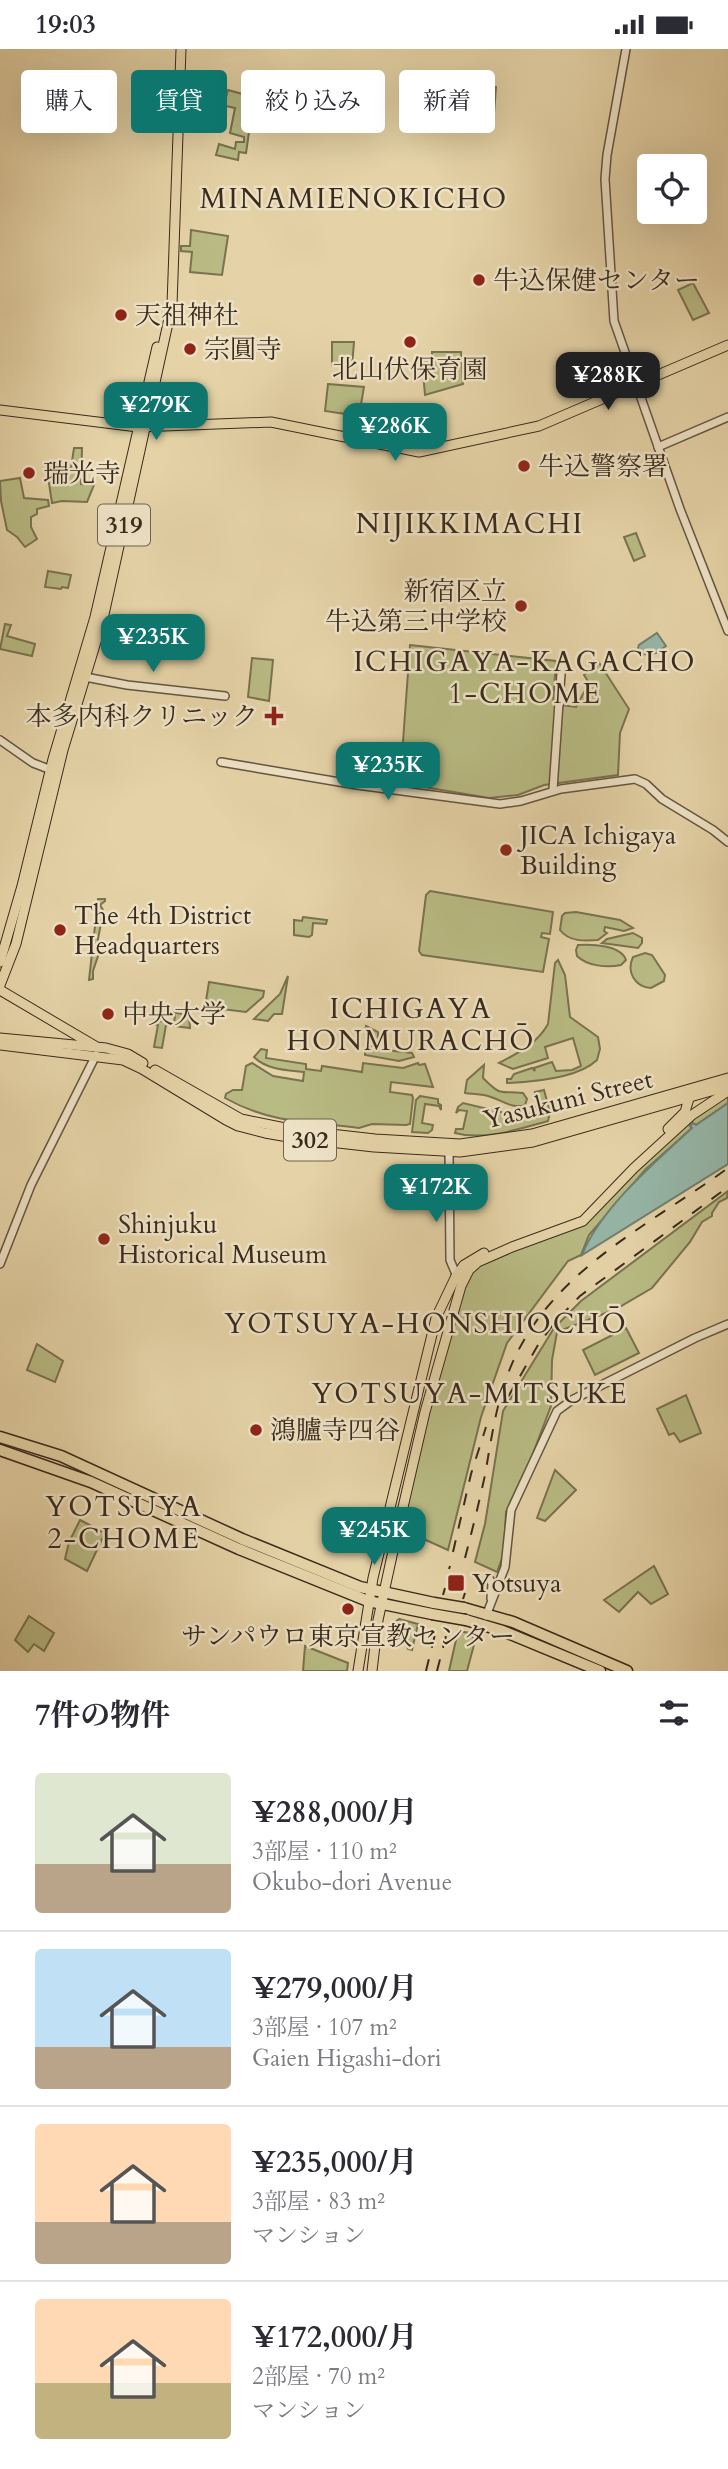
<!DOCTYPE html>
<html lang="ja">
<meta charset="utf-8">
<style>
:root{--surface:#fff;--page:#f2f2f3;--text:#2b2b33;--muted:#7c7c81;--line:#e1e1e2;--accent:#0f766e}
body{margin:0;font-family:Cardo,"Noto Serif JP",serif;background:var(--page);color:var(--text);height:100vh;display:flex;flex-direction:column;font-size:26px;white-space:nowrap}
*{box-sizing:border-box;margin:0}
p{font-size:23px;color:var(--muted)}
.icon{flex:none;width:38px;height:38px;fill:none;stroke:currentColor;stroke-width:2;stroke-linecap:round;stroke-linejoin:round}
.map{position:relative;height:1622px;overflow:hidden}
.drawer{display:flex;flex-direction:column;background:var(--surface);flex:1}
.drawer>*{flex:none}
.hud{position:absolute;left:21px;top:21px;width:686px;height:63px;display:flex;gap:14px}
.controls{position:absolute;left:637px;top:105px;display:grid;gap:14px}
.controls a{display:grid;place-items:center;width:70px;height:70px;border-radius:7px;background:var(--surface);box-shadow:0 7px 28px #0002;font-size:35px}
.price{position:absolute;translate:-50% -60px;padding:0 16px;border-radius:14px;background:var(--accent);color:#fff;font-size:23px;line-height:46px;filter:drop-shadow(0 2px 4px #0008)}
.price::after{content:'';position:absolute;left:50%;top:42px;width:21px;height:16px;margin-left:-10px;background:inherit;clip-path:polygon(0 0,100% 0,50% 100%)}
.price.current{background:#222;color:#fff}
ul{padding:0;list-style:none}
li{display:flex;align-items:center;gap:21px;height:175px;padding:0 35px}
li+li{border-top:2px solid var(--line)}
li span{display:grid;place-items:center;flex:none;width:196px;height:140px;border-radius:7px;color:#555}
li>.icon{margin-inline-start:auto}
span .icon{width:84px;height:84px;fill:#fffc;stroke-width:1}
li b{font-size:30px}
h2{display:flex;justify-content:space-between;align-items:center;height:84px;padding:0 35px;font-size:30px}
.pill{padding:0 24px;border-radius:7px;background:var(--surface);box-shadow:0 7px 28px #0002;font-size:24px;line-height:63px}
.pill.current{background:var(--accent);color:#fff}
.status{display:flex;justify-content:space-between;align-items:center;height:49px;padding:0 35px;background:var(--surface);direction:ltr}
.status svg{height:19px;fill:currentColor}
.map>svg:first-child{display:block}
.green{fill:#b9bb84;stroke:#797350;stroke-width:2}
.water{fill:#96b7a9;stroke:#717f71;stroke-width:2}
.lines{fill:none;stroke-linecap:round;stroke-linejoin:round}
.minor-casing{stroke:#645540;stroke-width:10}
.major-casing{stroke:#392b1d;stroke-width:11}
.highway-casing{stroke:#392b1d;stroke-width:13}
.minor{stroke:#eee2c6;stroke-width:7}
.major{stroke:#e5d3a7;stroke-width:9}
.highway{stroke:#e5d3a7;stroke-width:10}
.rail{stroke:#392b1d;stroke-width:2;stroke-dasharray:12 12;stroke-linecap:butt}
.highway-bridge-casing{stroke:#392b1d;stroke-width:13;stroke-linecap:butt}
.highway-bridge{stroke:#e5d3a7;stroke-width:10}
.poi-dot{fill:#8f2418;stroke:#eee2c6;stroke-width:2.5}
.labels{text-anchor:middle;stroke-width:5;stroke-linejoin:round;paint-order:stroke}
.shield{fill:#eee2c6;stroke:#6f6250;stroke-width:2}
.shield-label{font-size:24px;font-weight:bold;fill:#392b1d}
.poi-label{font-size:26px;fill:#392b1d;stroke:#eee2c6;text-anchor:start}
.street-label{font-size:26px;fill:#392b1d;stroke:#eee2c6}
.neighbourhood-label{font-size:28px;letter-spacing:2px;fill:#392b1d;stroke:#eee2c6}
</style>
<div class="status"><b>19:03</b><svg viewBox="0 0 49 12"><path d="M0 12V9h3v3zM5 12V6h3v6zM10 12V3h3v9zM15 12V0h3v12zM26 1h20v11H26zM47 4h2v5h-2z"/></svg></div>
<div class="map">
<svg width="728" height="1622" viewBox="0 0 728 1622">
<rect width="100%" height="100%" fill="#e5d3a7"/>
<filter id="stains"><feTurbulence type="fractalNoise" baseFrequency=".00286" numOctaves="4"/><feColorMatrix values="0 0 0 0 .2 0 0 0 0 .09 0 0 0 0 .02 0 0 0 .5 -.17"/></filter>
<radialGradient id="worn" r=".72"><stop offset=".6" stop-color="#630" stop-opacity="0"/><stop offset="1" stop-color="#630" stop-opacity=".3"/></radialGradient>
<!-- green -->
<g class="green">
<polygon points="469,32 496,38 494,64 466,59"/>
<polygon points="228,41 254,48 246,104 239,103 238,111 216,106 219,95 235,100 236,93 244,93 244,88 230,84 235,59 203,52 203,47 225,52"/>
<polygon points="191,181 228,187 222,226 190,223 192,203 181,202 181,197 190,197"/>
<polygon points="693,234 709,264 693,271 678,241"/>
<polygon points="332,293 354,293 352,317 332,316"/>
<polygon points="432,303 461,303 463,335 425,346 422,311 432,310"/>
<polygon points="328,335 364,338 359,367 325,362"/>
<polygon points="74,399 82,399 81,435 94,436 87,453 62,452 52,454 47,421 71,419"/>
<polygon points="20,429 24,449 48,451 49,457 37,460 37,465 31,468 31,478 37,490 25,498 17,488 7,481 1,452 0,432"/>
<polygon points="636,484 645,507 634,512 624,488"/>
<polygon points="48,522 71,526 68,539 62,538 61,540 45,538"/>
<polygon points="5,575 11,576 7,587 35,595 32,607 0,600"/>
<polygon points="410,596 556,612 553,655 576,658 589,634 584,626 598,612 629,660 620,684 618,726 544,736 518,746 489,749 400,734"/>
<polygon points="252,609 273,611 269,652 248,648"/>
<polygon points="430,842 553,863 550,885 542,884 541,888 549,890 543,923 422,906 419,902 426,846"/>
<polygon points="98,850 105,850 105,852 100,856 103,861 102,869 98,890 98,907 93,922 93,930 89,931"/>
<path d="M576 863 620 871 633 879 624 882 605 878 604 882 607 884 598 891C585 892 569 893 560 881L562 867 565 864Z"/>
<polygon points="303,868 327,871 326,875 313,874 312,886 309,888 294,886 294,871 302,872"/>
<polygon points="633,884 642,889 642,894 638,899 602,894 607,890"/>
<path d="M578 896C592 895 621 896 626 911L621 916C607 919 587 917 577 907L576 901Z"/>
<path d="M645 904 652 906 665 926 664 932 651 939C635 938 626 923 633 908Z"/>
<path d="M558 911 565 926 570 968 598 988 600 1000 597 1011C578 1029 532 1033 507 1034V1030H511L514 1025 532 1019 535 1022 534 1019 552 1013 556 1022 572 1021 581 1017 573 989 545 998 548 1009 513 1020 499 1014C518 1004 537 995 548 975L555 914Z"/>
<polygon points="288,927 282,965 274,965 268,972 254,970 280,945"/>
<polygon points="209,933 264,942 263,948 246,963 205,958"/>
<polygon points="170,963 189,966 190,979 166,976 162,999 154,998 158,976 153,975 154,971 174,974 175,966 170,965"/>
<polygon points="366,977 378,983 378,1000 412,1004 414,1008 399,1012 365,1006 365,1000 370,1000 373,995 370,986 365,982"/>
<path d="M261 1000 267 1001 266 1009 306 1015V1020L321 1022 322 1017 362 1023 363 1014 403 1019 418 1014 419 1016 425 1015 433 1038 391 1033 390 1043 412 1046 413 1049 410 1075 406 1076 372 1075 359 1079C309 1073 269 1074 225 1049L226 1045 233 1041H242L246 1017 252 1014 273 1027 303 1032 304 1023C287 1021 267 1021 254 1008Z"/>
<path d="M484 1016 483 1029C503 1049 499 1041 523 1044L527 1050 525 1056C513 1061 500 1050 488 1047 480 1045 472 1045 465 1044L467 1031Z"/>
<path d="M544 1041 550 1063 548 1072C519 1080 484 1092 455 1084L456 1080H463L467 1062 459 1061 456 1064 458 1058 463 1054 521 1068 534 1063 538 1053 535 1043Z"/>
<polygon points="728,1045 728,1054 696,1076 693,1074 690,1077 692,1079 645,1121 589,1186 581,1206 568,1212 507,1294 481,1368 448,1501 399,1479 425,1363 467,1226 478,1213 585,1174 625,1129 704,1061"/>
<polygon points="420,1047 438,1050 438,1054 441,1056 441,1061 439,1057 425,1055 422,1074 433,1076 432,1081 428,1084 412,1083 416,1051"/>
<polygon points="728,1142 727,1149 719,1153 712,1164 712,1167 702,1173 690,1193 652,1239 616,1260 557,1283 552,1311 551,1357 524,1428 506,1463 504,1504 497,1523 475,1513 485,1475 503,1362 554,1279 581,1252"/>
<polygon points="626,1279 639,1304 595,1326 583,1301"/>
<polygon points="37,1295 63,1312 55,1333 27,1321"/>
<polygon points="686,1346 701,1384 680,1393 674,1384 669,1386 657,1360"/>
<polygon points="555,1421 576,1441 545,1472 537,1469"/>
<polygon points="80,1471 105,1484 87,1522 65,1510 69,1493"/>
<polygon points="654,1517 668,1545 651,1555 638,1543 619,1563 604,1551"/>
<polygon points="29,1567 54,1584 44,1602 34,1595 28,1603 15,1591"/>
<polygon points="399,1570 418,1575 412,1601 408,1600 406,1596 409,1594 402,1580 393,1582 390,1577"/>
<polygon points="458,1582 470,1584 475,1592 467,1622 449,1622"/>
<polygon points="305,1597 348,1614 347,1622 303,1622"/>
</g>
<!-- water -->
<g class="water">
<polygon points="657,584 666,597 656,604 640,606 637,602 639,596"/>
<path d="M728 1054V1115L582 1206C600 1160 655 1113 692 1079L690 1077 693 1074 696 1076Z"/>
</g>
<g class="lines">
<!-- minor casing -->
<g class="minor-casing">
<g id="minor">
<polyline points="626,0 607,106 605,130 614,272 680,460 728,582"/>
<polyline points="658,398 728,368"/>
<polyline points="80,627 127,636 225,647"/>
<polyline points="0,691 33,714 54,722"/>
<polyline points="221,713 357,736 500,755 521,752 561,740 635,730 646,735 662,750 713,781 728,793"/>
<polyline points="553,741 562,610"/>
<polyline points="449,1100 450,1211 458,1230"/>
<polyline points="0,1215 31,1136 96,1006"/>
<polyline points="489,1529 492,1535 491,1549"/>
<polyline points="486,1567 505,1518 511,1461 557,1362 572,1351 695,1289 728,1275"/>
</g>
</g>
<!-- major casing -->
<g class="major-casing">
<g id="major">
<polyline points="0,361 138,378 271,373 419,403 539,377 728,296"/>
<polyline points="0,913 22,837 53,710 95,568 157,298"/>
<polyline points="0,936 16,895 63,701 103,570 172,256 181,0"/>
<polyline points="0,941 95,997"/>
<polyline points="0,989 106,999 128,1005 143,1014"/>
<polyline points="0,996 123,1011 142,1020 226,1071 238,1077 265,1084 294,1089 374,1098 460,1103 533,1093 728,1037"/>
<polyline points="155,1021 241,1070 295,1081 375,1090 460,1095 532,1085 728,1029"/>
<polyline points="668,1080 685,1063 690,1046"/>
<polyline points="358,1622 373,1529 436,1269 456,1227 464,1216 484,1204"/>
<polyline points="372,1622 378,1571 395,1493 425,1363 461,1237 469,1221 478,1213 512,1198 583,1172 634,1119 692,1066 728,1042"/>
</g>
</g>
<!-- highway casing -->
<g class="highway-casing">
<g id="highway">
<polyline points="0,1388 61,1407 242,1490 360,1538 434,1554"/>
<polyline points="0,1401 91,1433 239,1500 368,1552 432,1565"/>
<polyline points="464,1559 513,1573 627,1622"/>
<polyline points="466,1571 503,1582 600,1622"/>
</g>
</g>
<!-- minor -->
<use href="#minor" class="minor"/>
<!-- major -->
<use href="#major" class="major"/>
<!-- highway -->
<use href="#highway" class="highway"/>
<!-- rail -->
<g class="rail">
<polyline points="508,1348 538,1296 555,1273 580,1247 728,1138"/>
<polyline points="453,1503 471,1425 486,1378"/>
<path d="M465 1509C472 1482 479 1454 485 1426 491 1392 496 1355 509 1322 548 1223 647 1178 728 1119"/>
<polyline points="449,1520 450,1517"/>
<polyline points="443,1546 445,1539"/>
<polyline points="463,1550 465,1544"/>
<polyline points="426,1622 437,1577"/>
<polyline points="437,1622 448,1579"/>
</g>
<!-- highway-bridge casing -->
<g class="highway-bridge-casing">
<g id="highway-bridge">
<polyline points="434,1554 464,1559"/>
<polyline points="432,1565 466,1571"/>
</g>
</g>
<!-- highway-bridge -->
<use href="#highway-bridge" class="highway-bridge"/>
</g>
<!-- markers -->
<g class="poi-dot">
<circle cx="479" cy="231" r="7"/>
<circle cx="121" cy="266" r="7"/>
<circle cx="410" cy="293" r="7"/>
<circle cx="190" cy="300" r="7"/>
<circle cx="524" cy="417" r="7"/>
<circle cx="29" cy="424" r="7"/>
<circle cx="521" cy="557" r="7"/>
<path d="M270.5 656.5h7v7h7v7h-7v7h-7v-7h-7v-7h7z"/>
<circle cx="506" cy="801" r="7"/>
<circle cx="60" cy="881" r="7"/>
<circle cx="108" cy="965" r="7"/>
<circle cx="104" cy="1190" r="7"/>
<circle cx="256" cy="1381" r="7"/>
<rect x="447" y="1525" width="18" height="18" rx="3.5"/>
<circle cx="348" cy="1560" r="7"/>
</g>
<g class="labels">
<!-- shield labels -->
<g class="shield">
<rect x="98" y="455.5" width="52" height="41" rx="5"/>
<rect x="284" y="1070.5" width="52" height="41" rx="5"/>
</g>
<g class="shield-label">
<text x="124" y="484">319</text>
<text x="310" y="1099">302</text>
</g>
<!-- poi labels -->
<g class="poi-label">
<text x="493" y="240">牛込保健センター</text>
<text x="135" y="275">天祖神社</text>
<text x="204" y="309">宗圓寺</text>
<text x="410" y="329" text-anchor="middle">北山伏保育園</text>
<text x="538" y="426">牛込警察署</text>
<text x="43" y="433">瑞光寺</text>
<text x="507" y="551" text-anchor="end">新宿区立<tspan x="507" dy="30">牛込第三中学校</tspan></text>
<text x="258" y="676" text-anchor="end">本多内科クリニック</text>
<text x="520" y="795">JICA Ichigaya<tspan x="520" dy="30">Building</tspan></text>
<text x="74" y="875">The 4th District<tspan x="74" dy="30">Headquarters</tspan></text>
<text x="122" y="974">中央大学</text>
<text x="118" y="1184">Shinjuku<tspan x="118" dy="30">Historical Museum</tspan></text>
<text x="270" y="1390">鴻臚寺四谷</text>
<text x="472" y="1543">Yotsuya</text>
<text x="348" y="1596" text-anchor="middle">サンパウロ東京宣教センター</text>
</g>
<!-- street labels -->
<g class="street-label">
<text transform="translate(568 1050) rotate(-14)" y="9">Yasukuni Street</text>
</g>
<!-- neighbourhood labels -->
<g class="neighbourhood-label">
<text x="354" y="159">MINAMIENOKICHO</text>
<text x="470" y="484">NIJIKKIMACHI</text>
<text x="525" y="622">ICHIGAYA-KAGACHO<tspan x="525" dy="32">1-CHOME</tspan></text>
<text x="411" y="969">ICHIGAYA<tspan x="411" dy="32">HONMURACHŌ</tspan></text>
<text x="426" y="1284">YOTSUYA-HONSHIOCHŌ</text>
<text x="470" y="1354">YOTSUYA-MITSUKE</text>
<text x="124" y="1467">YOTSUYA<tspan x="124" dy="32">2-CHOME</tspan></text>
</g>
</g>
<rect width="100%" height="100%" filter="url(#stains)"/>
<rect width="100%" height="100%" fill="url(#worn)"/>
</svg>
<div class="controls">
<a><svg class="icon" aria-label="locate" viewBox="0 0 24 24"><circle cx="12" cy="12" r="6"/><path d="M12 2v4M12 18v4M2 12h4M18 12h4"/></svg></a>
</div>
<b class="price current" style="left:608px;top:363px">¥288K</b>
<b class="price" style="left:156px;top:393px">¥279K</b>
<b class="price" style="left:395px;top:414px">¥286K</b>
<b class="price" style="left:153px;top:625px">¥235K</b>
<b class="price" style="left:388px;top:753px">¥235K</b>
<b class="price" style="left:436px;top:1175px">¥172K</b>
<b class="price" style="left:374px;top:1518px">¥245K</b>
<div class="hud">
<a class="pill">購入</a>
<a class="pill current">賃貸</a>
<a class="pill">絞り込み</a>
<a class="pill">新着</a>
</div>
</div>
<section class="drawer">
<h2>7件の物件<svg class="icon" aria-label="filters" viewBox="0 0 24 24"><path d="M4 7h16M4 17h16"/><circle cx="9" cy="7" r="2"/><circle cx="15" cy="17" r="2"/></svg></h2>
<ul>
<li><span style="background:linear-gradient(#dfe7d0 65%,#b9a48a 0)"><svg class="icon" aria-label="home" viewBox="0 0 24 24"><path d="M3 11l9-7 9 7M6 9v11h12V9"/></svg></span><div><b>¥288,000/月</b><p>3部屋 · 110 m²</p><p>Okubo-dori Avenue</p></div></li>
<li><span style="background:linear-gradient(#bfe0f5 70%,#b9a48a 0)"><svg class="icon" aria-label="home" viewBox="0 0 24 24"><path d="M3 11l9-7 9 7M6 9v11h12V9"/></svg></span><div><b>¥279,000/月</b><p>3部屋 · 107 m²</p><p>Gaien Higashi-dori</p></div></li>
<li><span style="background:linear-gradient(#ffd9b3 70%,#b9a48a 0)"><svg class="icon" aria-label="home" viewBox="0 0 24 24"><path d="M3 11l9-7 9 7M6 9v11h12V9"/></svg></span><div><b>¥235,000/月</b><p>3部屋 · 83 m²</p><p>マンション</p></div></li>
<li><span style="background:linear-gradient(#ffd9b3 60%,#c2b280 0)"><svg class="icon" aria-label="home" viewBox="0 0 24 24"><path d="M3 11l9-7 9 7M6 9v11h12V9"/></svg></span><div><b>¥172,000/月</b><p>2部屋 · 70 m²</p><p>マンション</p></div></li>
</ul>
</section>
